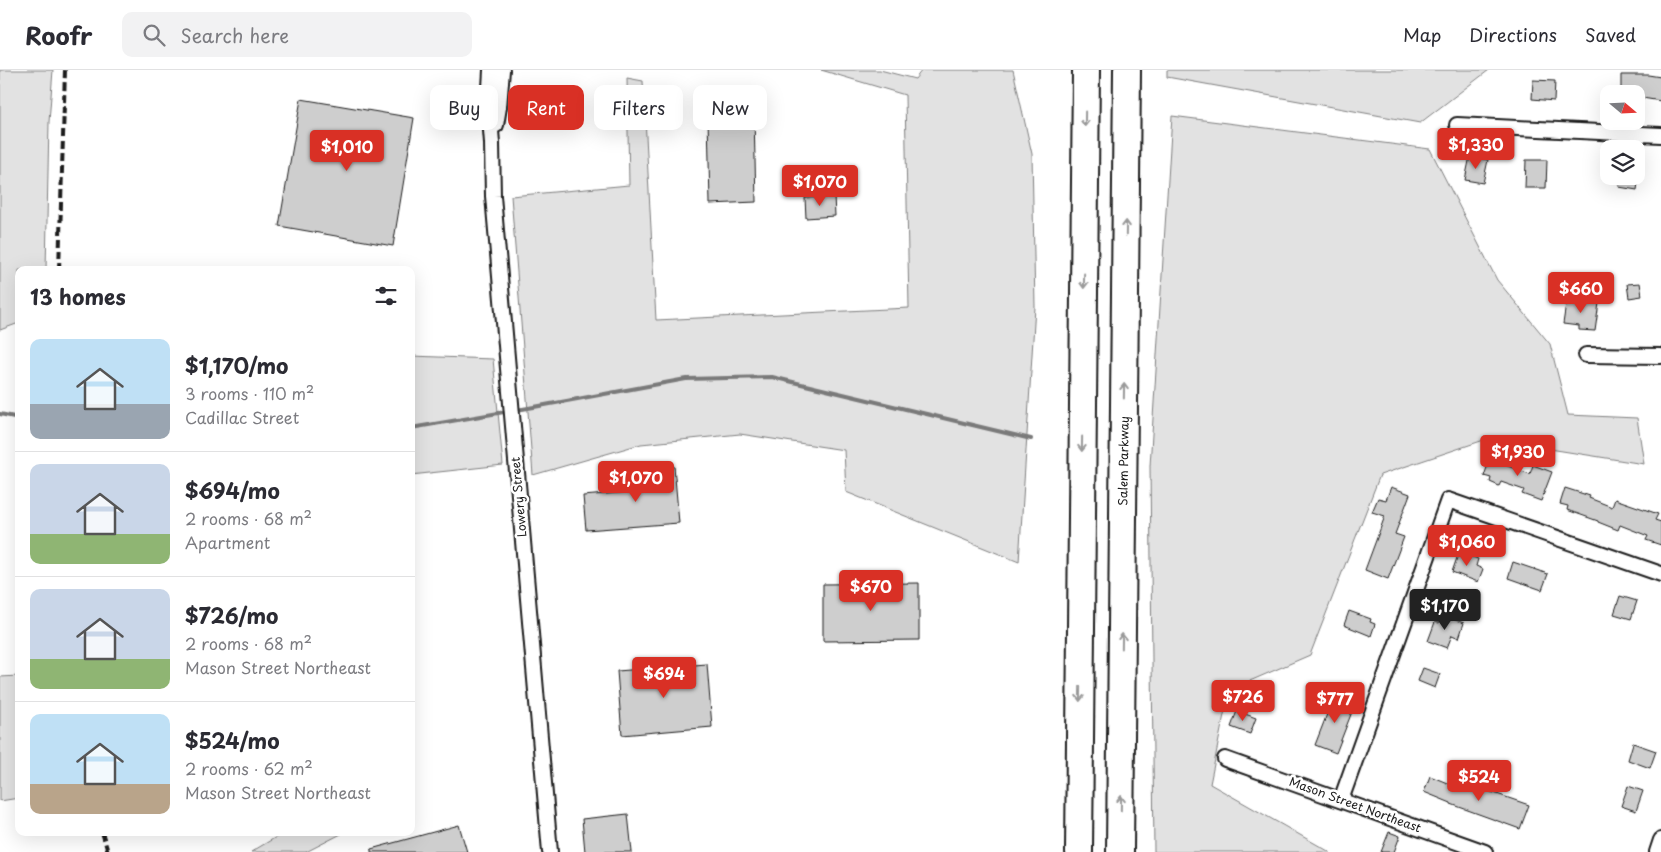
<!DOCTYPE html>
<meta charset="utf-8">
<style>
:root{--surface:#fff;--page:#f2f2f3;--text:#2b2b33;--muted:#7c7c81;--line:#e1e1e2;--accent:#d93025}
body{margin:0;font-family:"Playpen Sans",sans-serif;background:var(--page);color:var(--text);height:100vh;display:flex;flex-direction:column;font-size:19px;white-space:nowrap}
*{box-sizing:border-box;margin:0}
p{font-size:16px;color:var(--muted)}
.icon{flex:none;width:28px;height:28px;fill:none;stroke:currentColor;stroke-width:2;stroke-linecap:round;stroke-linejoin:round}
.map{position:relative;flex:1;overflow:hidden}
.side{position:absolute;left:15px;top:196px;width:400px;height:570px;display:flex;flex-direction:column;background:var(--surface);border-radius:10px;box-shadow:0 5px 20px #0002}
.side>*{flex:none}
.guide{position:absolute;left:430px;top:15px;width:475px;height:45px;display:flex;gap:10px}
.needle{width:32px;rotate:109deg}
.tools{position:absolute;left:1600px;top:15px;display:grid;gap:10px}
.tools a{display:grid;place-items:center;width:45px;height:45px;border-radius:10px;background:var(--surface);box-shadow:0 5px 20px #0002;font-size:25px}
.price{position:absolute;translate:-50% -42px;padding:0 11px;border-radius:5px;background:var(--accent);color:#fff;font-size:16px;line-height:32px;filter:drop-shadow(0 1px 2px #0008)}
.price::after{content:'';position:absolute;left:50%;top:30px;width:15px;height:11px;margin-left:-8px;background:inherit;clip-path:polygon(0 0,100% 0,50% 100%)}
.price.selected{background:#222;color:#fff}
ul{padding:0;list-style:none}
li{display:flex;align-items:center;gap:15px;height:125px;padding:0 15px}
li+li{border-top:1px solid var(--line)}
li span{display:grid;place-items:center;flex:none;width:140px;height:100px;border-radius:10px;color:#555}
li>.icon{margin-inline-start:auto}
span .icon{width:60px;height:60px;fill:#fffc;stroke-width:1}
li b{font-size:21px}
h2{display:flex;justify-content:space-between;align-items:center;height:60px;padding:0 15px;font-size:21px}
.chip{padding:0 18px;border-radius:10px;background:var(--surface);box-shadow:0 5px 20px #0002;font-size:18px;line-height:45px}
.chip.selected{background:var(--accent);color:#fff}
header{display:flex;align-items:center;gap:30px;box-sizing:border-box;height:70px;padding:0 25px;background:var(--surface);border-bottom:1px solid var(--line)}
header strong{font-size:24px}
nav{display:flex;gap:28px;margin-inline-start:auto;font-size:18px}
.search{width:350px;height:45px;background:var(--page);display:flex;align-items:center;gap:12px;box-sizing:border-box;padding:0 18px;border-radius:10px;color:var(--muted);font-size:19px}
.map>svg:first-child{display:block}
.green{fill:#e2e2e2;stroke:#7f7f7f}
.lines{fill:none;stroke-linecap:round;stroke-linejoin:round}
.stream{stroke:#7a7a7a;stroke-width:4}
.building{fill:#cecece;stroke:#1c1c1c}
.street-casing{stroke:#1c1c1c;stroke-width:18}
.highway-casing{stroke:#1c1c1c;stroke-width:30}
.street{stroke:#fff;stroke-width:14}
.highway{stroke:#fff;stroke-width:26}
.rail{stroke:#1c1c1c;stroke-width:4;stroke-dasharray:8 4;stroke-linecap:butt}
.oneway{stroke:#999}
.labels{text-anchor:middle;stroke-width:5;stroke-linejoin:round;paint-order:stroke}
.street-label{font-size:12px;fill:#1c1c1c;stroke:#fff}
</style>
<header>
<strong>Roofr</strong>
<div class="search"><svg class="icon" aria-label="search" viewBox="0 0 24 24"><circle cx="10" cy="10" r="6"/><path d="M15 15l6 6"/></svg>Search here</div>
<nav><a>Map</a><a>Directions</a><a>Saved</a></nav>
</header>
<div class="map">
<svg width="1661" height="782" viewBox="0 0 1661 782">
<rect width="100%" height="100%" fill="#fff"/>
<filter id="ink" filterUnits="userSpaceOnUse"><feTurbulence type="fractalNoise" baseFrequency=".02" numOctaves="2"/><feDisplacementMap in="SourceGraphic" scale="10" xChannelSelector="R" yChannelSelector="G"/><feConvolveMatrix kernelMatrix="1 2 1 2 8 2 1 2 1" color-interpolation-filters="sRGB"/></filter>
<g filter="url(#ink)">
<!-- green -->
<g class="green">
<polygon points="0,0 53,0 49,52 46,200 19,200 19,253 0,260"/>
<polygon points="821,0 880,0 915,9 922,0 1013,0 1032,84 1035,237 1019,492 846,422 844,380 740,364 641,374 533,405 511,126 629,115 627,8 643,11 656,250 909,238 905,25"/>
<polygon points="1167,0 1489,0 1420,53 1167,7"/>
<polygon points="1172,46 1430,79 1497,210 1550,274 1568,345 1637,348 1644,394 1487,369 1380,405 1310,585 1229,620 1210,714 1330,782 1154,782 1150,396"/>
<polygon points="411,286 493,289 503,395 411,405"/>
<polygon points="19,606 19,728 0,731 0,607"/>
<polygon points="283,763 283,762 343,763 306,782 251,782"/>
</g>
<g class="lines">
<!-- stream -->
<g class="stream">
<polyline points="0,344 19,348"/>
<polyline points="411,358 534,337 686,309 772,307 1031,369"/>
</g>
</g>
<!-- building -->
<g class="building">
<polygon points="1621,5 1648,5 1661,7 1661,31 1636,27 1636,24 1621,24"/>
<polygon points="1533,10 1555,11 1554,31 1532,29"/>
<polygon points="301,29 414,48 393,176 279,156"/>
<polygon points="754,46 756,132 710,134 708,48"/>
<polygon points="1470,86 1488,90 1483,113 1465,110"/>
<polygon points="1526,90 1547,90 1546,118 1525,118"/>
<polygon points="1620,106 1639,106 1637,120 1619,117"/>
<polygon points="834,126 835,146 806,148 805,128"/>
<polygon points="1640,213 1642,226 1629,228 1627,214"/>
<polygon points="1567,227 1588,230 1588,232 1599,233 1595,261 1579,260 1579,256 1563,254"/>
<polygon points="1492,383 1507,388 1505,395 1530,404 1533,395 1552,402 1541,431 1522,424 1524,420 1501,412 1499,416 1490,412 1491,408 1484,406"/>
<polygon points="674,396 679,453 586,460 583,426 641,421 639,399"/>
<polygon points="1391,417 1410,424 1395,464 1404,467 1388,509 1365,500 1385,446 1372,442 1378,428 1386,430"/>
<polygon points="1565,418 1590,426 1589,428 1612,437 1615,429 1658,444 1655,450 1661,452 1661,475 1646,470 1648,466 1620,455 1618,460 1598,452 1598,451 1567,440 1568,436 1560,434"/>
<polygon points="1459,482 1478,489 1476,496 1483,499 1478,512 1452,502"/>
<polygon points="1513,492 1548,504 1542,520 1508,508"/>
<polygon points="919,513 919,570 823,571 823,514"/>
<polygon points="1620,526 1637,531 1631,549 1614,544"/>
<polygon points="1349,541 1371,549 1370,552 1375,554 1371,566 1344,555"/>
<polygon points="1442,545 1464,553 1459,568 1452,565 1447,578 1428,571 1435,552 1439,553"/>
<polygon points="707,594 712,657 622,665 617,601"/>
<polygon points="1423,598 1440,604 1435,618 1418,611"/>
<polygon points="1334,626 1355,634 1336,683 1315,675"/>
<polygon points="1237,641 1256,648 1250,664 1231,657"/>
<polygon points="1633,673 1656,681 1650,698 1628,690"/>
<polygon points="1430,706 1457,717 1459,711 1529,735 1520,759 1451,734 1451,733 1424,722"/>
<polygon points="1628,716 1643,721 1636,741 1621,736"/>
<polygon points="628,744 632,782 585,782 582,749"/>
<polygon points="459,755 467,782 371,782 371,779"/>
<polygon points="1389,762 1400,766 1394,782 1381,782"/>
</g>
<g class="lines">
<!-- street casing -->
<g class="street-casing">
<g id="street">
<polyline points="491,0 489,36 492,73 493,126 550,782"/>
<polyline points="496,55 499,37 502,0"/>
<polyline points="1457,55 1661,65"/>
<polyline points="1586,285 1661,286"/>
<polyline points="1225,689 1485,782"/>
<polyline points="1341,730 1448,430 1661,504"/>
<polyline points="1657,782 1661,770"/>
</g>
</g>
<!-- highway casing -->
<g class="highway-casing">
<g id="highway">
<polyline points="1079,782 1086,0"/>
<polyline points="1120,782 1127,0"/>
</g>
</g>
<!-- street -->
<use href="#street" class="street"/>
<!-- highway -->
<use href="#highway" class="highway"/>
<!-- rail -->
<g class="rail">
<polyline points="59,200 65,0"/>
<polyline points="102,762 108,782"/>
</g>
</g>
<!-- one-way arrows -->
<defs><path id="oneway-shaft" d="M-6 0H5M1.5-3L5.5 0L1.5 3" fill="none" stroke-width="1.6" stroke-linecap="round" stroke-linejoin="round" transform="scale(1.25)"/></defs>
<g class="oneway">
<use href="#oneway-shaft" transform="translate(1085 49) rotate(91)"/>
<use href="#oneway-shaft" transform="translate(1126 158) rotate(-89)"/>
<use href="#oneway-shaft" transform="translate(1084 211) rotate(91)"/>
<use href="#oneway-shaft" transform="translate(1124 321) rotate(-89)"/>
<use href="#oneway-shaft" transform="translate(1082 374) rotate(91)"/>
<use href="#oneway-shaft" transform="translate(1122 571) rotate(-89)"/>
<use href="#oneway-shaft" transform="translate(1080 624) rotate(91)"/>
<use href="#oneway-shaft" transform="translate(1121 733) rotate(-89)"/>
</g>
</g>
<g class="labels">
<!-- street labels -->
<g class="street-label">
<text transform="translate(1124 391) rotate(-89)" y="4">Salem Parkway</text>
<text transform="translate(519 427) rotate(-95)" y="4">Lowery Street</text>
<text transform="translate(1355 735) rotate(20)" y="4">Mason Street Northeast</text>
</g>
</g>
</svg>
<div class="tools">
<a><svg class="needle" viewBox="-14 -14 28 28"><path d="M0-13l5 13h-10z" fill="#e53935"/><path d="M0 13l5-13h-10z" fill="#7c7c81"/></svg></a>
<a><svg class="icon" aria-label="layers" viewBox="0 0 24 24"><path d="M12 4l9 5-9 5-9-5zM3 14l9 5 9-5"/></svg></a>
</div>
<b class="price" style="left:1476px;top:100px">$1,330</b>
<b class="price" style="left:347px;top:102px">$1,010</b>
<b class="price" style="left:820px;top:137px">$1,070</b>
<b class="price" style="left:1581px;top:244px">$660</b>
<b class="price" style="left:1518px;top:407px">$1,930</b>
<b class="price" style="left:636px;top:433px">$1,070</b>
<b class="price" style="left:1467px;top:497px">$1,060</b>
<b class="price" style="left:871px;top:542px">$670</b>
<b class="price selected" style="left:1445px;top:561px">$1,170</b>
<b class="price" style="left:664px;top:629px">$694</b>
<b class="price" style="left:1243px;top:652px">$726</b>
<b class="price" style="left:1335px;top:654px">$777</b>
<b class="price" style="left:1479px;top:732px">$524</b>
<div class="guide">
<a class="chip">Buy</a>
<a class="chip selected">Rent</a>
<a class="chip">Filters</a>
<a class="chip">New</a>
</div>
<section class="side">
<h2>13 homes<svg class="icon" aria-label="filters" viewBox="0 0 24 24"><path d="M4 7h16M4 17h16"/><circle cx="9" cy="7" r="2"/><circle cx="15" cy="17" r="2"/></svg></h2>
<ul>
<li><span style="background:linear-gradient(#bfe0f5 65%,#9aa5b1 0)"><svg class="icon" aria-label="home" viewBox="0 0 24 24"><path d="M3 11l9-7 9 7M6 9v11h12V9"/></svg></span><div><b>$1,170/mo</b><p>3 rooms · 110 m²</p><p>Cadillac Street</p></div></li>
<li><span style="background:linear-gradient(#c9d6e8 70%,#8fb573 0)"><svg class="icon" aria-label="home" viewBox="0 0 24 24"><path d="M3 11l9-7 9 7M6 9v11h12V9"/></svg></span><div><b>$694/mo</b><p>2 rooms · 68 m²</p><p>Apartment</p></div></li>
<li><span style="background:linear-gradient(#c9d6e8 70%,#8fb573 0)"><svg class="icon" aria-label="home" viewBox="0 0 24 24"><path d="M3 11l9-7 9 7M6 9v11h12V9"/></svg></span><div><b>$726/mo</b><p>2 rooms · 68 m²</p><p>Mason Street Northeast</p></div></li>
<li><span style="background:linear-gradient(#bfe0f5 70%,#b9a48a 0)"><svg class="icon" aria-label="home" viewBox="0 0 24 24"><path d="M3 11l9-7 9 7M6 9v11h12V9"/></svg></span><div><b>$524/mo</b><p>2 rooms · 62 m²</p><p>Mason Street Northeast</p></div></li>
</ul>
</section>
</div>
